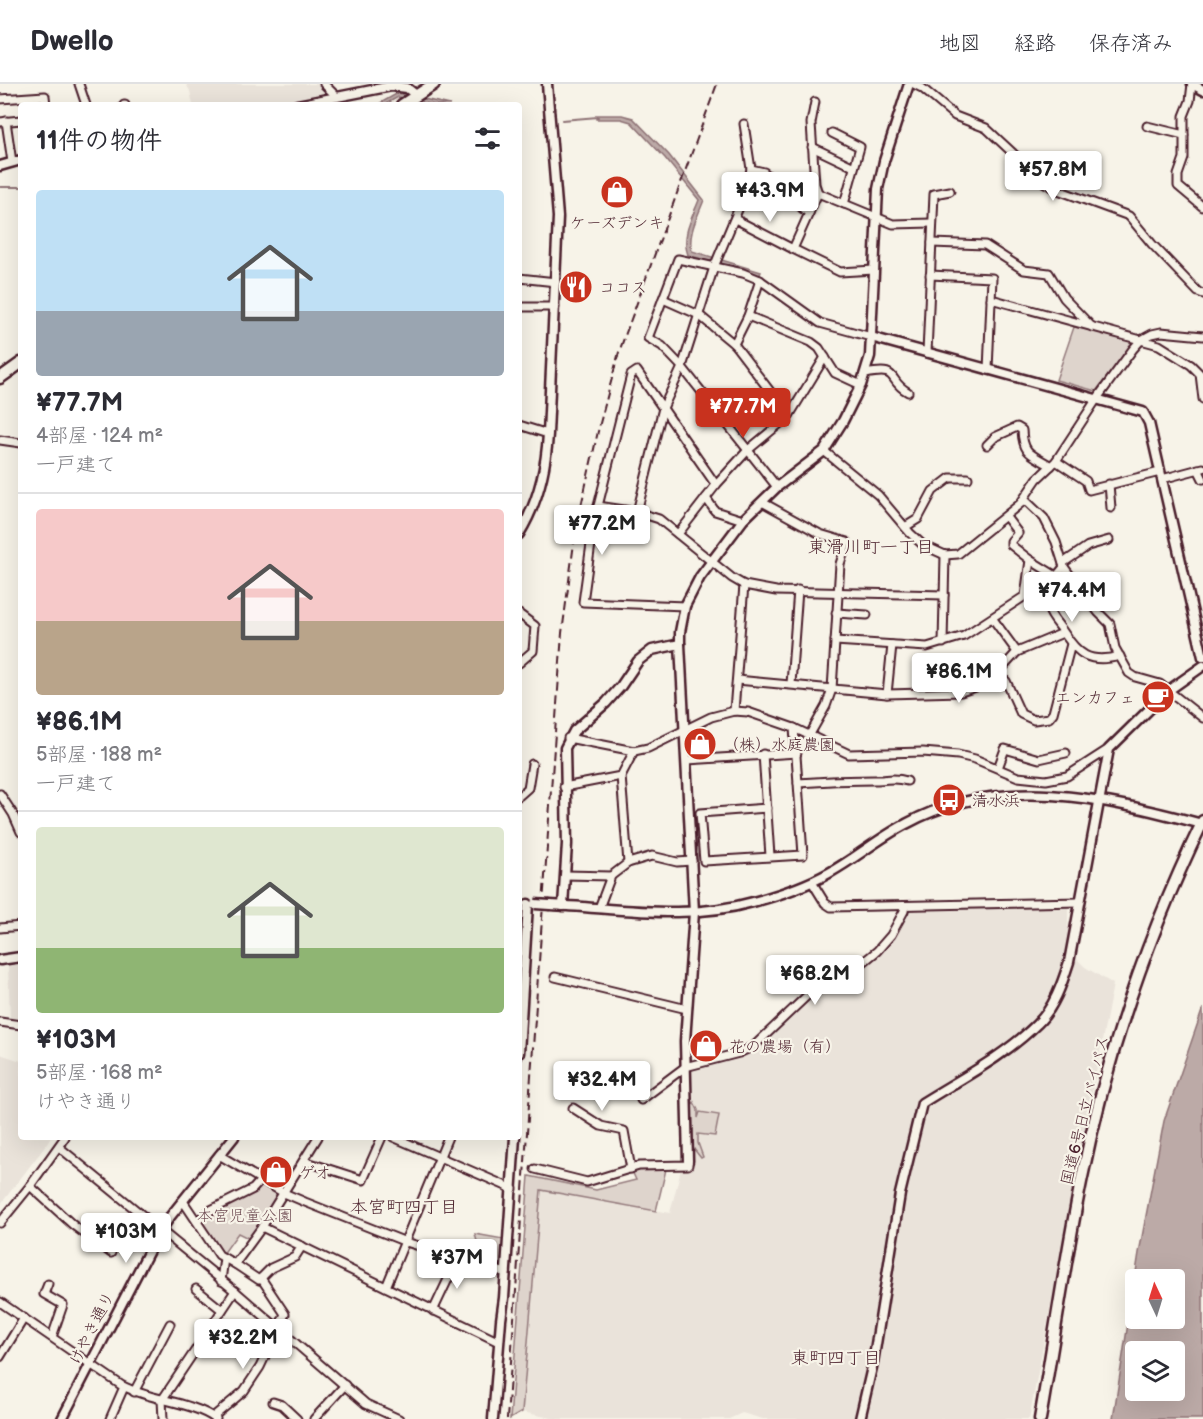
<!DOCTYPE html>
<html lang="ja">
<meta charset="utf-8">
<style>
:root{--surface:#fff;--page:#f2f2f3;--text:#2b2b33;--muted:#7c7c81;--line:#e1e1e2;--accent:#c8321e}
body{margin:0;font-family:"Balsamiq Sans","Klee One",sans-serif;background:var(--page);color:var(--text);height:100vh;display:flex;flex-direction:column;font-size:22px;white-space:nowrap}
*{box-sizing:border-box;margin:0}
p{font-size:20px;color:var(--muted)}
.icon{flex:none;width:33px;height:33px;fill:none;stroke:currentColor;stroke-width:2;stroke-linecap:round;stroke-linejoin:round}
.map{position:relative;flex:1;overflow:hidden}
.drawer{position:absolute;left:18px;top:18px;width:504px;height:1038px;display:flex;flex-direction:column;background:var(--surface);border-radius:6px;box-shadow:0 6px 24px #0002}
.drawer>*{flex:none}
.needle{width:39px;rotate:356deg}
.fabs{position:absolute;left:1125px;top:1185px;display:grid;gap:12px}
.fabs a{display:grid;place-items:center;width:60px;height:60px;border-radius:6px;background:var(--surface);box-shadow:0 6px 24px #0002;font-size:30px}
.price{position:absolute;translate:-50% -51px;padding:0 14px;border-radius:6px;background:#fff;color:#222;font-size:20px;line-height:39px;filter:drop-shadow(0 2px 3px #0008)}
.price::after{content:'';position:absolute;left:50%;top:36px;width:18px;height:14px;margin-left:-9px;background:inherit;clip-path:polygon(0 0,100% 0,50% 100%)}
.price.on{background:var(--accent);color:#fff}
ul{padding:0;list-style:none}
li{display:grid;align-content:center;gap:12px;height:318px;padding:0 18px}
li+li{border-top:2px solid var(--line)}
li span{display:grid;place-items:center;height:186px;border-radius:6px;color:#555}
li>.icon{margin-inline-start:auto}
span .icon{width:108px;height:108px;fill:#fffc;stroke-width:1}
li b{font-size:26px}
h2{display:flex;justify-content:space-between;align-items:center;height:72px;padding:0 18px;font-size:26px}
header{display:flex;align-items:center;gap:36px;box-sizing:border-box;height:84px;padding:0 30px;background:var(--surface);border-bottom:2px solid var(--line)}
header strong{font-size:28px}
nav{display:flex;gap:33px;margin-inline-start:auto;font-size:21px}
.map>svg:first-child{display:block}
.built{fill:#eae3da}
.green{fill:#ded4cc;stroke:#947a7c;stroke-width:1.5}
.water{fill:#bcaaa7;stroke:#8e7275;stroke-width:1.5;fill-rule:evenodd}
.lines{fill:none;stroke-linecap:round;stroke-linejoin:round}
.stream{stroke:#8e7275;stroke-width:2}
.minor-casing{stroke:#4a1f2b;stroke-width:11}
.tertiary-casing{stroke:#4a1f2b;stroke-width:13}
.trunk-casing{stroke:#4a1f2b;stroke-width:15}
.minor{stroke:#f7f3e8;stroke-width:7}
.tertiary{stroke:#f7f3e8;stroke-width:8}
.trunk{stroke:#f7f3e8;stroke-width:10}
.rail{stroke:#4a1f2b;stroke-width:2;stroke-dasharray:9 4.5;stroke-linecap:butt}
.tertiary-bridge-casing{stroke:#4a1f2b;stroke-width:13;stroke-linecap:butt}
.tertiary-bridge{stroke:#f7f3e8;stroke-width:8}
.labels{text-anchor:middle;stroke-width:4.5;stroke-linejoin:round;paint-order:stroke}
.poi-label{font-size:16px;fill:#4a1f2b;stroke:#f7f3e8;text-anchor:start}
.street-label{font-size:16px;fill:#4a1f2b;stroke:#f7f3e8}
.park-label{font-size:16px;fill:#6f4c53;stroke:#f7f3e8}
.neighbourhood-label{font-size:18px;fill:#4a1f2b;stroke:#f7f3e8}
</style>
<header>
<strong>Dwello</strong>
<nav><a>地図</a><a>経路</a><a>保存済み</a></nav>
</header>
<div class="map">
<svg width="1203" height="1335" viewBox="0 0 1203 1335">
<rect width="100%" height="100%" fill="#f7f3e8"/>
<filter id="ink" filterUnits="userSpaceOnUse"><feTurbulence type="fractalNoise" baseFrequency=".0167" numOctaves="2"/><feDisplacementMap in="SourceGraphic" scale="12" xChannelSelector="R" yChannelSelector="G"/><feConvolveMatrix kernelMatrix="1 2 1 2 8 2 1 2 1" color-interpolation-filters="sRGB"/></filter>
<g filter="url(#ink)">
<!-- built -->
<g class="built">
<polygon points="186,0 319,0 329,8 327,10 274,21 193,21 190,7"/>
<polygon points="1068,822 1068,855 1078,876 1085,883 1113,900 1029,1335 763,1335 742,1329 729,1335 556,1335 522,1328 541,1105 670,1129 685,1069 684,1038 692,1034 690,983 754,962 832,888 861,880 877,867 904,827"/>
<polygon points="21,878 21,935 10,934 8,880"/>
<polygon points="0,970 21,977 21,1053 51,1053 47,1060 0,1121"/>
</g>
<!-- green -->
<g class="green">
<polygon points="1074,243 1136,255 1096,307 1056,296"/>
<polygon points="694,1018 698,1026 698,1034 700,1028 719,1031 715,1052 698,1050 698,1059 703,1073 701,1074 693,1064 692,1022"/>
<polygon points="667,1081 656,1127 541,1106 522,1328 510,1335 529,1092 596,1106 636,1096 631,1085"/>
<polygon points="262,1099 279,1109 250,1155 238,1149 223,1170 217,1166 200,1138 214,1127"/>
<polygon points="475,1150 509,1156 506,1189 476,1180 478,1161"/>
</g>
<!-- water -->
<g class="water">
<polygon points="398,9 450,21 434,21 398,13 384,21 377,21"/>
<path d="M596 31H622L633 34 669 71 704 116C698 132 687 151 692 167L761 188 759 192 688 171C681 152 692 134 699 116L665 74 631 38 621 35H596Z"/>
<path d="M1203 924V1335H1113L1139 1169 1164 1037ZM1136 1196H1174V1234H1136ZM1136 1268H1174V1306H1136Z"/>
</g>
<g class="lines">
<!-- stream -->
<g class="stream">
<polyline points="562,36 598,33"/>
<polyline points="0,103 21,103"/>
</g>
<!-- minor casing -->
<g class="minor-casing">
<g id="minor">
<polyline points="79,0 86,21"/>
<polyline points="324,0 337,13"/>
<polyline points="914,0 922,4 955,32 986,44 1045,99 1058,106 1129,132 1152,160 1198,208 1203,210"/>
<polyline points="1192,0 1190,17 1184,32 1184,74 1178,91 1178,102 1203,123"/>
<polyline points="0,15 45,12 46,21"/>
<polyline points="815,18 811,39 815,100 818,109"/>
<polyline points="124,21 125,21"/>
<polyline points="6,37 12,78"/>
<polyline points="0,38 21,36"/>
<polyline points="1147,42 1184,51"/>
<polyline points="832,49 860,63 844,120"/>
<polyline points="812,63 854,83"/>
<polyline points="751,85 764,88 803,125 809,129"/>
<polyline points="735,135 793,165"/>
<polyline points="932,159 985,161 1024,186 1049,189 1064,214 1092,243"/>
<polyline points="874,186 840,188 793,165 818,109 893,140 932,139"/>
<polyline points="930,191 992,194 988,286"/>
<polyline points="519,194 556,198"/>
<polyline points="663,215 699,231 734,260 789,332"/>
<polyline points="991,215 1159,261 1191,281 1200,290 1203,315"/>
<polyline points="519,223 555,223"/>
<polyline points="748,232 811,258 819,264 835,289 861,301"/>
<polyline points="734,260 748,232 760,196"/>
<polyline points="927,269 934,110 950,107"/>
<path d="M866 290C901 283 886 296 908 308"/>
<polyline points="519,341 548,350"/>
<polyline points="0,356 21,359"/>
<path d="M987 361 995 353 1017 343 1022 346C1023 371 1032 370 1051 382"/>
<polyline points="824,367 878,411 910,449 923,461 945,471 958,470 1020,420 1037,395 1056,377 1096,316 1133,265 1141,256 1152,250 1161,248 1203,252"/>
<polyline points="1056,377 1086,397 1089,406 1160,388"/>
<polyline points="1198,385 1203,395"/>
<polyline points="1162,395 1203,384"/>
<polyline points="1109,400 1111,424"/>
<polyline points="777,403 682,283 662,262 648,254 678,175 743,189 760,196 820,239 871,253"/>
<polyline points="706,414 715,427 743,436"/>
<polyline points="1024,415 1044,434 1056,458 1064,483 1098,528 1110,540 1115,564 1129,589 1135,593 1160,600 1203,634"/>
<polyline points="762,418 820,450 847,458 840,480 832,605 826,622 809,652"/>
<polyline points="598,422 637,428 659,435 732,494 744,501 776,507 944,511"/>
<polyline points="637,428 663,324 682,283 714,183 745,109 751,85 744,40"/>
<polyline points="1006,433 1018,449 1011,457 1011,461 1030,476 1056,492"/>
<polyline points="905,443 918,435 933,407 950,394 968,394"/>
<polyline points="678,450 716,401 748,366 789,332 825,273"/>
<polyline points="1063,479 1088,462 1109,456"/>
<path d="M1064 483C1054 494 1044 510 1049 526 1051 533 1058 540 1062 546 1078 571 1089 580 1120 572"/>
<polyline points="685,522 583,518 594,438 631,291 637,287 716,401"/>
<polyline points="836,529 867,531"/>
<polyline points="519,530 535,542 533,567 519,579"/>
<polyline points="993,535 1017,568"/>
<polyline points="835,557 927,563 964,552 1025,512 1030,476"/>
<polyline points="943,559 945,471"/>
<polyline points="997,590 1006,597 1021,630 1034,636 1049,634 1053,629 1071,560"/>
<polyline points="737,596 887,610 961,608 979,602 997,590 1017,568 1063,549"/>
<polyline points="791,600 798,506"/>
<polyline points="887,610 892,561"/>
<polyline points="734,627 744,501"/>
<path d="M794 644 798 699C823 697 849 696 874 696 888 697 891 692 907 697"/>
<polyline points="568,654 634,667 648,664 711,633 734,627 748,628 794,644 849,670 923,668 958,671 975,675 1018,693 1046,696 1067,692 1109,665"/>
<polyline points="763,670 770,772"/>
<polyline points="687,676 797,669"/>
<polyline points="998,684 1005,665 1039,675 1066,669"/>
<polyline points="621,692 628,779"/>
<polyline points="564,703 621,692 634,667"/>
<polyline points="0,710 13,730 21,748"/>
<polyline points="519,712 528,704 532,680"/>
<polyline points="767,724 700,729 704,777 803,771 798,699"/>
<polyline points="565,791 611,792"/>
<polyline points="812,798 825,819 831,823 1080,818"/>
<polyline points="599,824 611,792 628,779 652,772 677,778 692,777"/>
<polyline points="0,844 21,842"/>
<polyline points="555,893 687,925"/>
<polyline points="0,938 21,941"/>
<polyline points="641,1016 685,983 739,969 754,962 832,888 861,880 877,867 891,851 904,827 905,822"/>
<polyline points="573,1024 601,1042 624,1047 631,1085"/>
<polyline points="393,1053 513,1105"/>
<polyline points="59,1063 235,1207 366,1320 399,1335"/>
<polyline points="219,1071 284,1109 305,1118 406,1158 506,1189"/>
<polyline points="304,1077 363,1096 382,1053"/>
<polyline points="535,1085 587,1098 639,1082 688,1081 688,1077"/>
<polyline points="30,1102 73,1141 111,1169"/>
<polyline points="183,1117 219,1171 235,1180 262,1143 318,1053"/>
<polyline points="197,1137 211,1126 253,1105 261,1096"/>
<polyline points="0,1139 30,1102 65,1053"/>
<polyline points="262,1143 499,1258"/>
<polyline points="235,1180 259,1196 271,1184 295,1173 302,1162"/>
<polyline points="221,1197 224,1174"/>
<polyline points="48,1200 44,1210 63,1221 52,1253"/>
<polyline points="386,1203 448,1053"/>
<polyline points="196,1205 222,1226"/>
<path d="M0 1218 121 1301C150 1317 188 1316 216 1335"/>
<polyline points="433,1227 458,1174"/>
<polyline points="0,1273 24,1234"/>
<polyline points="134,1308 170,1240"/>
<polyline points="273,1318 282,1321 297,1335"/>
<polyline points="213,1333 244,1307 260,1283 285,1230 261,1194"/>
<polyline points="110,1335 124,1303"/>
<polyline points="163,1335 162,1316 235,1207"/>
<polyline points="314,1335 345,1301"/>
</g>
</g>
<!-- tertiary casing -->
<g class="tertiary-casing">
<g id="tertiary">
<polyline points="1192,0 1203,6"/>
<polyline points="297,21 392,2 407,4 416,11"/>
<polyline points="0,82 21,76"/>
<polyline points="871,253 1143,328 1149,339 1203,573"/>
<path d="M519 450C538 419 546 386 548 350L558 133 547 0"/>
<path d="M550 821C618 824 687 837 753 818 779 811 806 802 829 789 856 774 879 754 906 740 998 689 1105 714 1202 740"/>
<polyline points="563,822 567,760 565,664 574,647 606,619 621,602 638,577 652,566 680,560"/>
<polyline points="0,876 21,873"/>
<polyline points="519,969 528,820"/>
<polyline points="688,1077 685,957 694,828 680,560 680,548 685,522 700,493 743,436 777,403 824,367 843,337 861,301 870,272 878,105 884,77 909,0"/>
<polyline points="62,1335 153,1159 169,1134 234,1053"/>
<polyline points="493,1335 501,1236 504,1214 515,1053"/>
<path d="M860 1335 873 1279 900 1110 922 1019C960 995 1005 972 1037 940 1054 924 1062 900 1069 878L1109 665 1169 606 1203 582"/>
</g>
</g>
<!-- trunk casing -->
<g class="trunk-casing">
<g id="trunk">
<polyline points="402,21 434,0"/>
<polyline points="0,294 21,279"/>
<path d="M1040 1335C1054 1256 1065 1176 1081 1098 1106 973 1147 852 1203 737"/>
</g>
</g>
<!-- minor -->
<use href="#minor" class="minor"/>
<!-- tertiary -->
<use href="#tertiary" class="tertiary"/>
<!-- trunk -->
<use href="#trunk" class="trunk"/>
<!-- rail -->
<polyline class="rail" points="507,1335 562,549 576,444 599,343 619,268 717,0"/>
<!-- tertiary-bridge casing -->
<g class="tertiary-bridge-casing">
<polyline id="tertiary-bridge" points="535,820 550,821"/>
</g>
<!-- tertiary-bridge -->
<use href="#tertiary-bridge" class="tertiary-bridge"/>
</g>
</g>
<!-- icons -->
<defs>
<g id="shop-disc" transform="scale(1.725)"><circle r="9.5" fill="#c8321e" stroke="#f7f3e8"/><path d="M-5-2.5h2.3a2.7 3.5 0 0 1 5.4 0H5L5.5 6h-11ZM-1.5-2.5h3a1.5 2.3 0 0 0-3 0Z" fill="#fff"/></g>
<g id="restaurant-disc" transform="scale(1.725)"><circle r="9.5" fill="#c8321e" stroke="#f7f3e8"/><path d="M-5-6h1v4h1v-4h1v4h1v-4h1v5L-1.5 .5V6h-2V.5L-5-1ZM5-6V6H3V1.5H1.5Q1.5-4 5-6Z" fill="#fff"/></g>
<g id="cafe-disc" transform="scale(1.725)"><circle r="9.5" fill="#c8321e" stroke="#f7f3e8"/><path d="M-5.5-4.5H6V0H3Q3 3.5 0 3.5H-2.5Q-5.5 3.5-5.5 0ZM3-3.2v2h1.7v-2ZM-6 4.5H4V6H-6Z" fill="#fff"/></g>
<g id="bus-disc" transform="scale(1.725)"><circle r="9.5" fill="#c8321e" stroke="#f7f3e8"/><path d="M-5-6H5V4H4V6H2V4H-2V6H-4V4H-5ZM-3.5-4V0h7V-4ZM-3.5 1.2v1.5H-2V1.2ZM2 1.2v1.5H3.5V1.2Z" fill="#fff"/></g>
</defs>
<g fill-rule="evenodd">
<use href="#shop-disc" x="617" y="108"/>
<use href="#restaurant-disc" x="576" y="203"/>
<use href="#cafe-disc" x="1158" y="613"/>
<use href="#shop-disc" x="700" y="660"/>
<use href="#bus-disc" x="949" y="716"/>
<use href="#shop-disc" x="706" y="962"/>
<use href="#shop-disc" x="276" y="1088"/>
</g>
<g class="labels">
<!-- poi labels -->
<g class="poi-label">
<text x="617" y="144" text-anchor="middle">ケーズデンキ</text>
<text x="599" y="209">ココス</text>
<text x="1135" y="619" text-anchor="end">エンカフェ</text>
<text x="723" y="666">（株）水庭農園</text>
<text x="972" y="722">清水浜</text>
<text x="729" y="968">花の農場（有）</text>
<text x="299" y="1094">ゲオ</text>
</g>
<!-- street labels -->
<g class="street-label">
<text transform="translate(1084 1026) rotate(-76)" y="6">国道6号日立バイパス</text>
<text transform="translate(91 1244) rotate(-63)" y="6">けやき通り</text>
</g>
<!-- park labels -->
<g class="park-label">
<text x="245" y="1137">本宮児童公園</text>
</g>
<!-- neighbourhood labels -->
<g class="neighbourhood-label">
<text x="871" y="469">東滑川町一丁目</text>
<text x="404" y="1129">本宮町四丁目</text>
<text x="836" y="1280">東町四丁目</text>
</g>
</g>
</svg>
<div class="fabs">
<a><svg class="needle" viewBox="-14 -14 28 28"><path d="M0-13l5 13h-10z" fill="#e53935"/><path d="M0 13l5-13h-10z" fill="#7c7c81"/></svg></a>
<a><svg class="icon" aria-label="layers" viewBox="0 0 24 24"><path d="M12 4l9 5-9 5-9-5zM3 14l9 5 9-5"/></svg></a>
</div>
<b class="price" style="left:1053px;top:118px">¥57.8M</b>
<b class="price" style="left:770px;top:139px">¥43.9M</b>
<b class="price on" style="left:743px;top:355px">¥77.7M</b>
<b class="price" style="left:602px;top:472px">¥77.2M</b>
<b class="price" style="left:1072px;top:539px">¥74.4M</b>
<b class="price" style="left:959px;top:620px">¥86.1M</b>
<b class="price" style="left:815px;top:922px">¥68.2M</b>
<b class="price" style="left:602px;top:1028px">¥32.4M</b>
<b class="price" style="left:126px;top:1180px">¥103M</b>
<b class="price" style="left:457px;top:1206px">¥37M</b>
<b class="price" style="left:243px;top:1286px">¥32.2M</b>
<section class="drawer">
<h2>11件の物件<svg class="icon" aria-label="filters" viewBox="0 0 24 24"><path d="M4 7h16M4 17h16"/><circle cx="9" cy="7" r="2"/><circle cx="15" cy="17" r="2"/></svg></h2>
<ul>
<li><span style="background:linear-gradient(#bfe0f5 65%,#9aa5b1 0)"><svg class="icon" aria-label="home" viewBox="0 0 24 24"><path d="M3 11l9-7 9 7M6 9v11h12V9"/></svg></span><div><b>¥77.7M</b><p>4部屋 · 124 m²</p><p>一戸建て</p></div></li>
<li><span style="background:linear-gradient(#f6c9c9 60%,#b9a48a 0)"><svg class="icon" aria-label="home" viewBox="0 0 24 24"><path d="M3 11l9-7 9 7M6 9v11h12V9"/></svg></span><div><b>¥86.1M</b><p>5部屋 · 188 m²</p><p>一戸建て</p></div></li>
<li><span style="background:linear-gradient(#dfe7d0 65%,#8fb573 0)"><svg class="icon" aria-label="home" viewBox="0 0 24 24"><path d="M3 11l9-7 9 7M6 9v11h12V9"/></svg></span><div><b>¥103M</b><p>5部屋 · 168 m²</p><p>けやき通り</p></div></li>
</ul>
</section>
</div>
